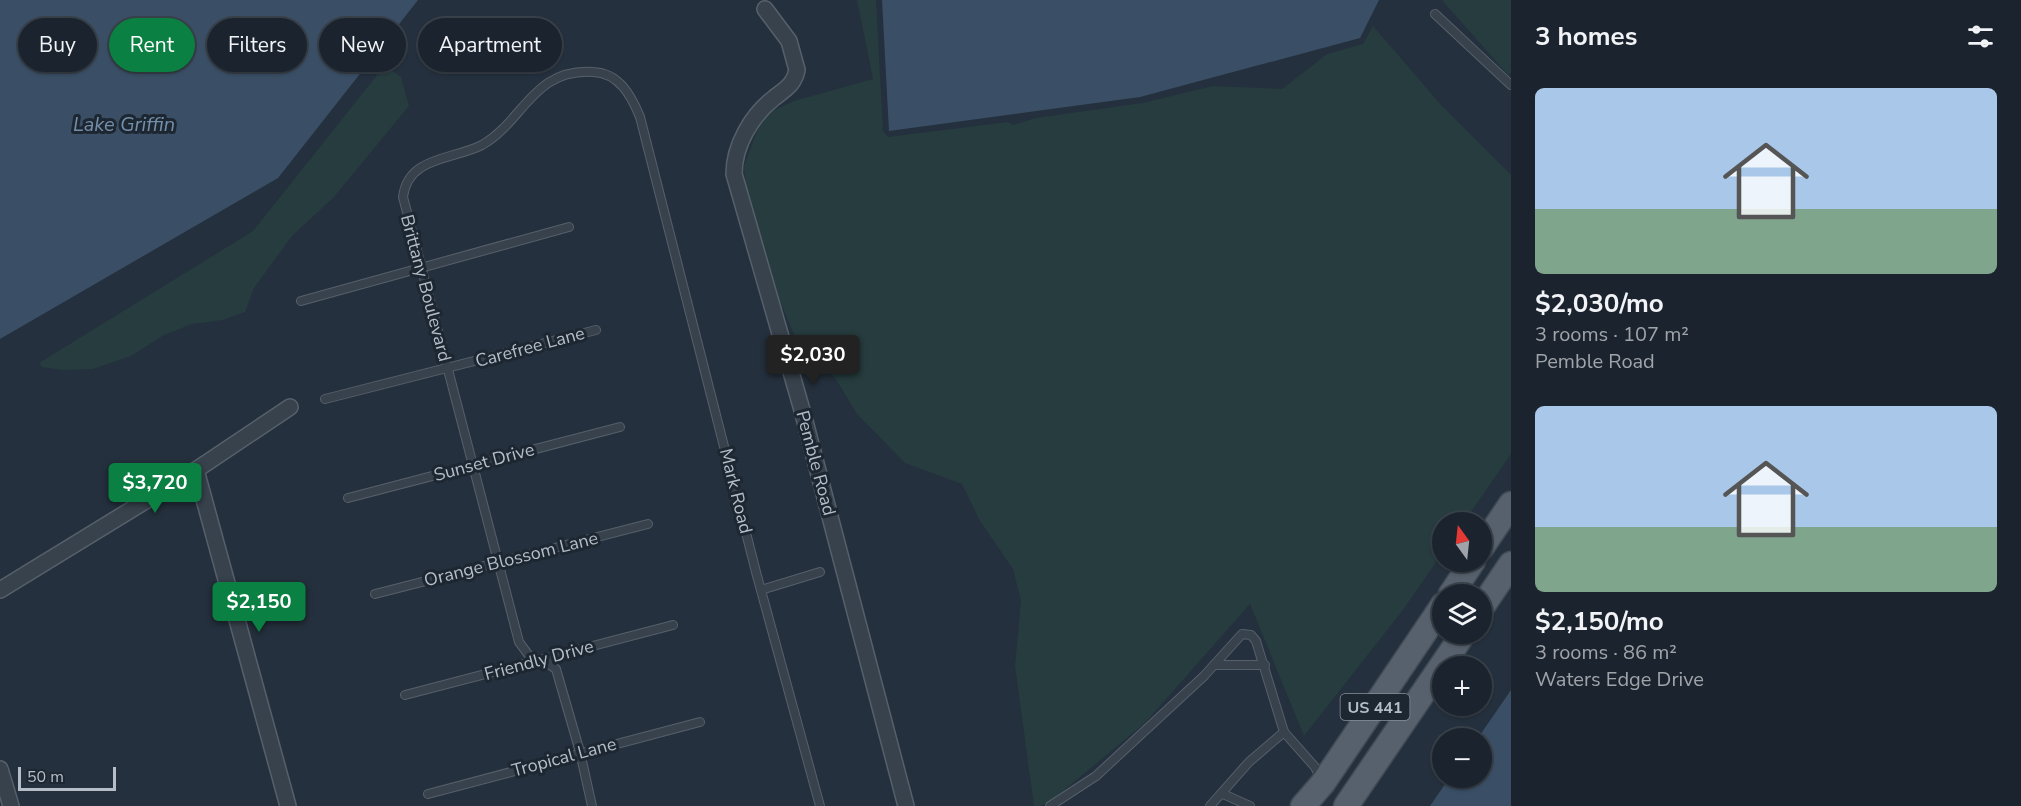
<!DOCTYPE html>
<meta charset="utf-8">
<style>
:root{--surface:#1b242e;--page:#242c36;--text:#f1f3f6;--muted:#a0a4aa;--line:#39414a;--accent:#0b8043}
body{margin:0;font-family:"Nunito Sans",sans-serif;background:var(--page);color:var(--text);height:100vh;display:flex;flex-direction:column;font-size:22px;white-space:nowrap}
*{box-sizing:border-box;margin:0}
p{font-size:20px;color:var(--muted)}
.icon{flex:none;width:33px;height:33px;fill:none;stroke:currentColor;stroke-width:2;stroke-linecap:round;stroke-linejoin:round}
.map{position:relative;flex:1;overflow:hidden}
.details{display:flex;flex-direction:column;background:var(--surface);width:510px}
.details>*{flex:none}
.banner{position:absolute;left:18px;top:18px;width:570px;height:54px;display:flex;gap:12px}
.needle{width:39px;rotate:345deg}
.controls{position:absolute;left:1432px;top:512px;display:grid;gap:12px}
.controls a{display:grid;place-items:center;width:60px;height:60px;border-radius:50%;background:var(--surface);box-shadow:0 2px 4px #0004,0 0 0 2px var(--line);font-size:30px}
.scale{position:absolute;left:18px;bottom:15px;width:98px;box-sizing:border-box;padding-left:6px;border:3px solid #b4bdc8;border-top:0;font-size:16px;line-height:21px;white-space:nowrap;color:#b4bdc8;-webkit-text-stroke:4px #1d2732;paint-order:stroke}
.price{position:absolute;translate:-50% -51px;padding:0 14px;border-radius:6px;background:var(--accent);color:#fff;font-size:20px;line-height:39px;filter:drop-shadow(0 2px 3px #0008)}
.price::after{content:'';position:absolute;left:50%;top:36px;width:18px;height:14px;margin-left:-9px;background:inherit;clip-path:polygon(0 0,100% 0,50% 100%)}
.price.current{background:#222;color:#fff}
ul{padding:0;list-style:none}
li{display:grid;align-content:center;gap:12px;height:318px;padding:0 24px}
li span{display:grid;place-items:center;height:186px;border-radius:9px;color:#555}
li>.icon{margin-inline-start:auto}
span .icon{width:108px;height:108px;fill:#fffc;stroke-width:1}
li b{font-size:26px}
h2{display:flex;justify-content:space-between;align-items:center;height:72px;padding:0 24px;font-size:26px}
.pill{padding:0 21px;border-radius:27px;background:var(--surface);box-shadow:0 2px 4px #0004,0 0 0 2px var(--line);font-size:21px;line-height:54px}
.pill.current{background:var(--accent);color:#fff}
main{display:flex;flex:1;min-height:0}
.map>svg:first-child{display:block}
.green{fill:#263c3e}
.water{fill:#3a4f65}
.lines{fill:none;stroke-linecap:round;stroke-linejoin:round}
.service-casing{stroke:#56606b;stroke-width:10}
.minor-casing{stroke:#56606b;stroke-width:18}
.primary-casing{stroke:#414b56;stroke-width:27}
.service{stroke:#38424d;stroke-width:8}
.minor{stroke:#38424d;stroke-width:15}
.primary{stroke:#56616d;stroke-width:24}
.labels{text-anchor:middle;stroke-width:6;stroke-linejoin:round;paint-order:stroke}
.shield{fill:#1d2732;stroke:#87909b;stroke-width:1.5}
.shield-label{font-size:16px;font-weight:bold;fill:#b4bdc8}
.street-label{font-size:18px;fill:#b4bdc8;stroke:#1d2732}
.water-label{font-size:20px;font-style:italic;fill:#758faa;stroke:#1d2732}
</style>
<main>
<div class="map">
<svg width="1511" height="806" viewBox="0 0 1511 806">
<rect width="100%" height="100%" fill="#24303d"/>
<!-- green -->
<g class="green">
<polygon points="857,0 876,0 883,131 888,137 1008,122 1013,125 1036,118 1142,103 1213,86 1282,89 1327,54 1363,44 1373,26 1443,107 1511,175 1511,454 1464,522 1443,522 1443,552 1403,610 1304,736 1250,604 1144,724 1052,800 1041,806 1034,806 1015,666 1021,601 1013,569 980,521 962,484 905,463 857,414 836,379 798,344 750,230 744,166 763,115 794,101 873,79"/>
<polygon points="1442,0 1511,0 1511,73 1508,75"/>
<polygon points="385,65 401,77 409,106 333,198 292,236 254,288 245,312 223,320 192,324 164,335 131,356 93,369 63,370 42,367 39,363 253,231"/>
</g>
<!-- water -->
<g class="water">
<polygon points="0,0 418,0 278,178 0,339"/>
<polygon points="882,0 1379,0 1360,38 1140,97 889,131"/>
<polygon points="1511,690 1511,806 1430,806 1450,777 1482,777 1482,738 1478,738"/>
</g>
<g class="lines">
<!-- service casing -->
<g class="service-casing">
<g id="service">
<polyline points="1435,14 1511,85"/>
<polyline points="301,301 569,227"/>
<polyline points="325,399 596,330"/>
<polyline points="348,498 620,427"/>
<polyline points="761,590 820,572"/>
<polyline points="375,594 648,524"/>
<path d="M538 659 530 657 519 642 403 197C408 156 453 160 482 145 524 121 533 68 593 72 619 73 631 95 640 117L756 572 820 806"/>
<polyline points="541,659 556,669 580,752 592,806"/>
<polyline points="1214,665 1265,665"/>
<polyline points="405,695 673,625"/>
<polyline points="428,794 700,722"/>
<polyline points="1223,794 1250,806"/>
<polyline points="1050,806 1096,776 1204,676 1242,634 1251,635 1256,641 1284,732"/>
<polyline points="1210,806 1249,762 1284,732 1315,767 1320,777"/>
</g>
</g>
<!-- minor casing -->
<g class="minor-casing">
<g id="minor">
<path d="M765 9 789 41 797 70C794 85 785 89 774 98 752 115 734 145 734 174L802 410 906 806"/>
<polyline points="196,470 288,806"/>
<polyline points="0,590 196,470 290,407"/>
<polyline points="0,769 11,806"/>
</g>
</g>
<!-- primary casing -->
<g class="primary-casing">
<g id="primary">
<polyline points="1482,547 1511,504"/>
<polyline points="1451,594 1473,561"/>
<polyline points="1482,607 1511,564"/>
<polyline points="1303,806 1323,783 1443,605"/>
<polyline points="1346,806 1464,633"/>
</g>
</g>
<!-- service -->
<use href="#service" class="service"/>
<!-- minor -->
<use href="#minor" class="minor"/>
<!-- primary -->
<use href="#primary" class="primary"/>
</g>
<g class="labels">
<!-- shield labels -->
<rect class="shield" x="1340.5" y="694" width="69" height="26" rx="4.5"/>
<g class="shield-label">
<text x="1375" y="713">US 441</text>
</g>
<!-- street labels -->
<g class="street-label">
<text transform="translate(426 288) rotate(75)" y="6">Brittany Boulevard</text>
<text transform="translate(530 347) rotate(-15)" y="6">Carefree Lane</text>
<text transform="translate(484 462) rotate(-15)" y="6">Sunset Drive</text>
<text transform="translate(816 463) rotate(75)" y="6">Pemble Road</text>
<text transform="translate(736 491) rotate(76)" y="6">Mark Road</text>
<text transform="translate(511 559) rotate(-14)" y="6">Orange Blossom Lane</text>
<text transform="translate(539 660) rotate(-15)" y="6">Friendly Drive</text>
<text transform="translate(564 757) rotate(-15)" y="6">Tropical Lane</text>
</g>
<!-- water labels -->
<g class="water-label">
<text x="124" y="131">Lake Griffin</text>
</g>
</g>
</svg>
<div class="controls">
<a><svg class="needle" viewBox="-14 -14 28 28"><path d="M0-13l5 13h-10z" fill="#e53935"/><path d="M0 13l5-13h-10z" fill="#a0a4aa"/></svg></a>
<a><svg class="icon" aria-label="layers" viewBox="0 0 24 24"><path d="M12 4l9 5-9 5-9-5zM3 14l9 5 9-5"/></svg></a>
<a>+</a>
<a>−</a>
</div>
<div class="scale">50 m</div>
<b class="price current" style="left:813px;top:386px">$2,030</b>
<b class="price" style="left:155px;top:514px">$3,720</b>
<b class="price" style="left:259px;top:633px">$2,150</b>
<div class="banner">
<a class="pill">Buy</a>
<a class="pill current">Rent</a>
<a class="pill">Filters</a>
<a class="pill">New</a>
<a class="pill">Apartment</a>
</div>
</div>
<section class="details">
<h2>3 homes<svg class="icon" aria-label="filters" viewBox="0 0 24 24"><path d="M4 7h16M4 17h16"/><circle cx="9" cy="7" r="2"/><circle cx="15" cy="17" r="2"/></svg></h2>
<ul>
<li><span style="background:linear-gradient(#a9c7e8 65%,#7fa58c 0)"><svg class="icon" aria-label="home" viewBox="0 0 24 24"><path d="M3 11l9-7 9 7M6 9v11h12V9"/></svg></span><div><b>$2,030/mo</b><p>3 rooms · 107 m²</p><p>Pemble Road</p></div></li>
<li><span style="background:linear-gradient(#a9c7e8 65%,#7fa58c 0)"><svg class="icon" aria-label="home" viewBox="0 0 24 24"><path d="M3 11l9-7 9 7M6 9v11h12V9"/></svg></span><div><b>$2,150/mo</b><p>3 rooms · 86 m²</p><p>Waters Edge Drive</p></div></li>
</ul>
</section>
</main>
